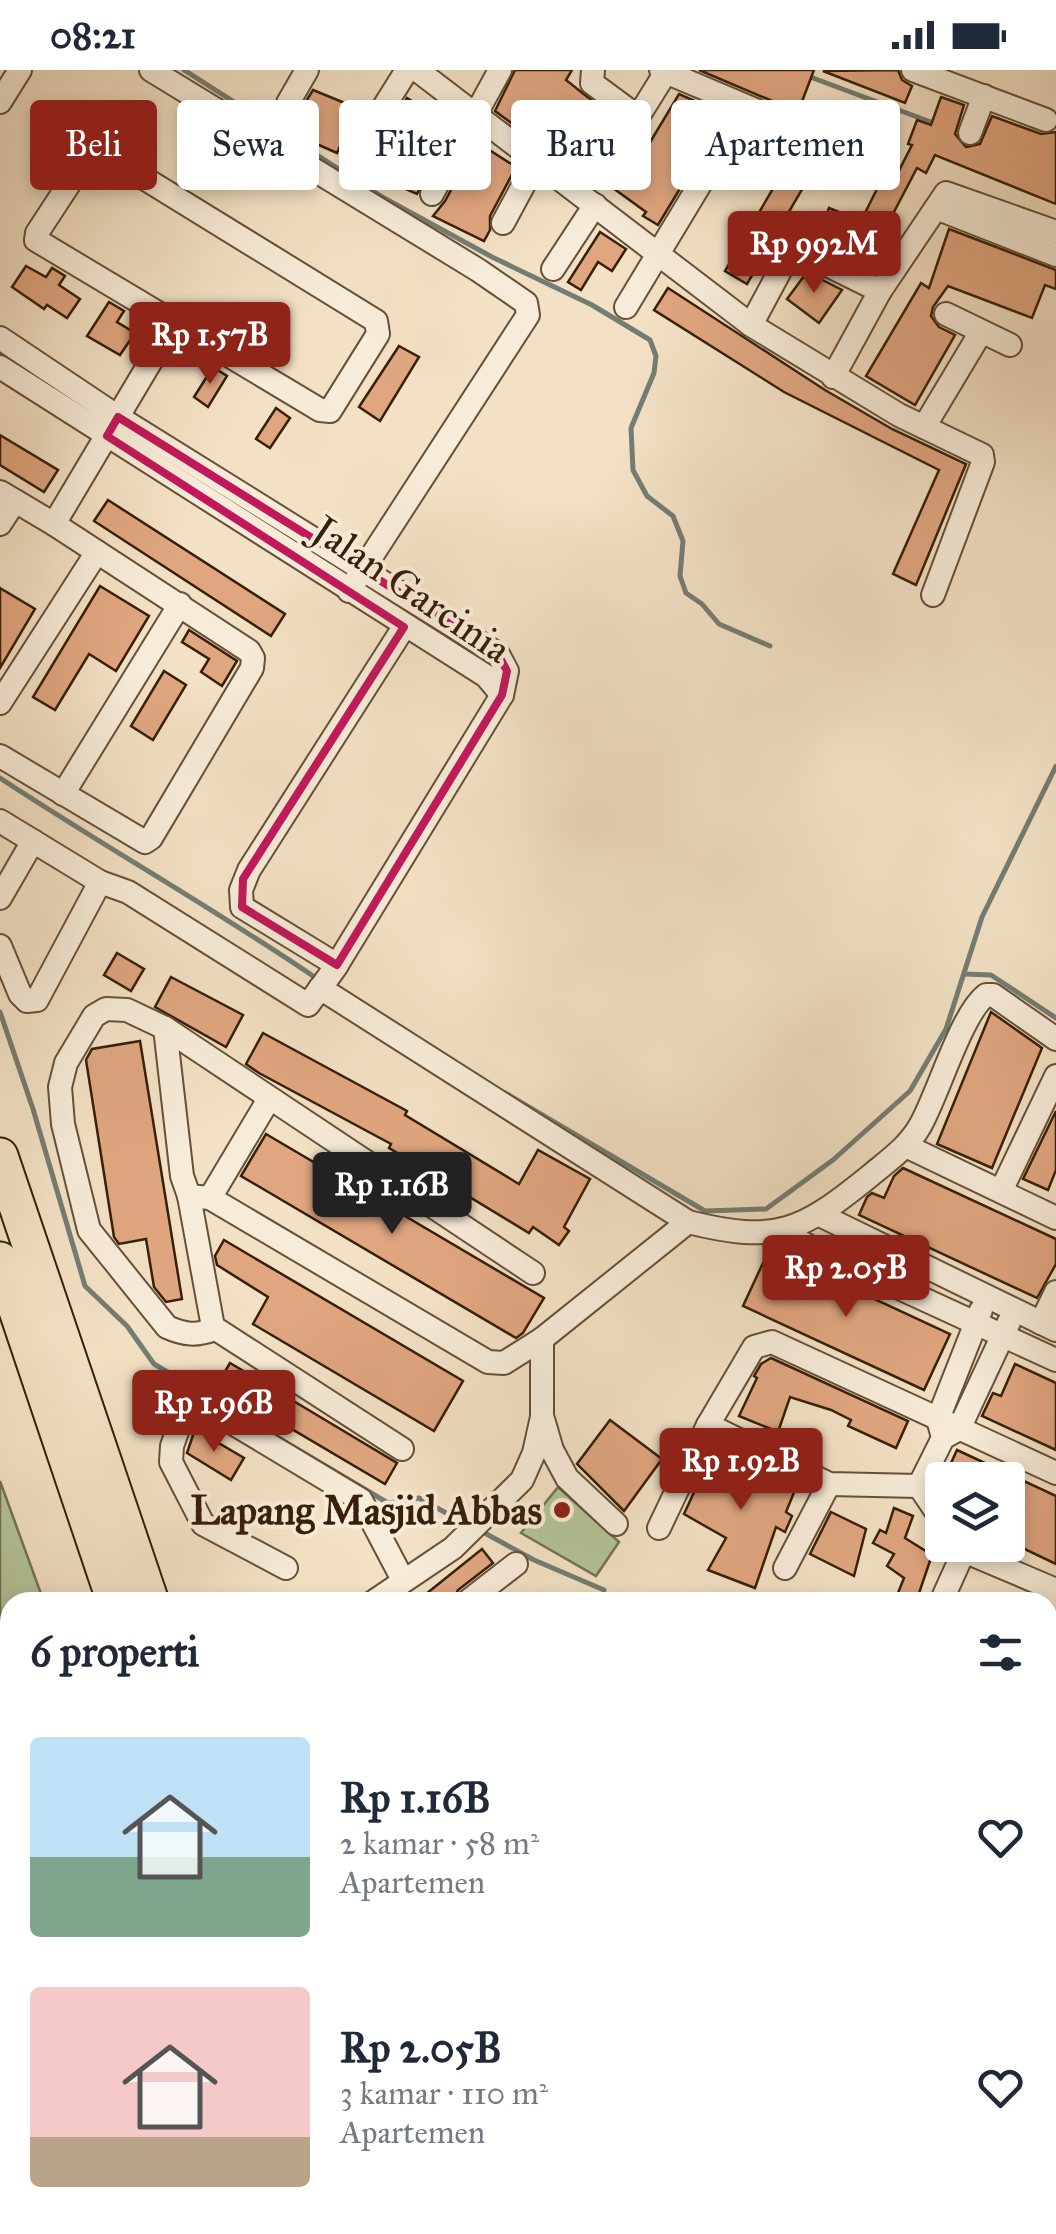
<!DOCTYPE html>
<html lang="id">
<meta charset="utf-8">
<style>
:root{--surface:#fff;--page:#f2f2f3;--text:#1f2937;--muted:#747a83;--accent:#8f2418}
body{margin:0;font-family:"IM FELL Great Primer",serif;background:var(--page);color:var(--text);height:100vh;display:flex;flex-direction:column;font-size:38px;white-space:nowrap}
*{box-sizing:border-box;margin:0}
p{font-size:32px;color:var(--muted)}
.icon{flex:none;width:55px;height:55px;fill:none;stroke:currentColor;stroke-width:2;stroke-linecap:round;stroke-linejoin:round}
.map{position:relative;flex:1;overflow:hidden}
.drawer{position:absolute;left:0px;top:1522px;width:1058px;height:642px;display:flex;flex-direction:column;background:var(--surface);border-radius:30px 30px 0 0;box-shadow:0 5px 15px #0003}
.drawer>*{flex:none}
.guide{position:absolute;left:30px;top:30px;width:998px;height:90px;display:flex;gap:20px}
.controls{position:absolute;left:925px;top:1392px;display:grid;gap:20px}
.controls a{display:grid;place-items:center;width:100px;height:100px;border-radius:10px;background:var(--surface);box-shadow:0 5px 15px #0003;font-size:50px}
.price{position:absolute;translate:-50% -85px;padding:0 22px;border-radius:10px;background:var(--accent);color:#fff;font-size:32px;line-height:65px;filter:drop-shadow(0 2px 5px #0008)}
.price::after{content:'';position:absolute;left:50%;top:60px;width:30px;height:22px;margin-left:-15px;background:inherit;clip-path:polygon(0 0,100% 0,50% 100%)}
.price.active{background:#222;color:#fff}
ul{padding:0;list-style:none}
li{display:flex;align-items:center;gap:30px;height:250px;padding:0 30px}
li span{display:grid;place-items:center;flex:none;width:280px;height:200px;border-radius:10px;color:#555}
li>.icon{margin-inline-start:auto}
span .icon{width:120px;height:120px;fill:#fffc;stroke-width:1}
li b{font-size:42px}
h2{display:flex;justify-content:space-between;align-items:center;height:120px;padding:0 30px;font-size:42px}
.pill{padding:0 35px;border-radius:10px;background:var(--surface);box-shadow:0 5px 15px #0003;font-size:35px;line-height:90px}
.pill.active{background:var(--accent);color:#fff}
.status{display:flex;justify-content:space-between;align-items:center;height:70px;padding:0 50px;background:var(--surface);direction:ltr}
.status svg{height:28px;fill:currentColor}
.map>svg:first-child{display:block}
.green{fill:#b4c49a;stroke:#767251;stroke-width:2.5}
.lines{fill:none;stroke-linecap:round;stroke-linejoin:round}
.stream{stroke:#747d73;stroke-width:5}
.building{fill:#e0a680;stroke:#371f08;stroke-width:2.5}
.minor-casing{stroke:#665037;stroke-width:26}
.highway-casing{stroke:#371f08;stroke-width:39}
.minor{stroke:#f7ecd9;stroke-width:22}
.highway{stroke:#f3e1c5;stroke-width:35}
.marked{fill:none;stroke:#c2185b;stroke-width:8;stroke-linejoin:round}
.poi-dot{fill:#8f2418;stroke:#f7ecd9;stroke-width:4}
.labels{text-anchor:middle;stroke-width:8;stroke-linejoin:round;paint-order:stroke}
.street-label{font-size:40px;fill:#371f08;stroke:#f7ecd9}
.poi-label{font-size:40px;font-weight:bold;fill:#371f08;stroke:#f7ecd9;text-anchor:end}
</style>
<div class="status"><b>08:21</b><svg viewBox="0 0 49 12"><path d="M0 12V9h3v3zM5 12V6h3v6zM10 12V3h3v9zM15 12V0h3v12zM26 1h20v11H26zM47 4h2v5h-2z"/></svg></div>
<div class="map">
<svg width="1056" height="2164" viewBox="0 0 1056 2164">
<rect width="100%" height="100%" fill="#f3e1c5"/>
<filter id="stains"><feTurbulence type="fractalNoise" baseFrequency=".002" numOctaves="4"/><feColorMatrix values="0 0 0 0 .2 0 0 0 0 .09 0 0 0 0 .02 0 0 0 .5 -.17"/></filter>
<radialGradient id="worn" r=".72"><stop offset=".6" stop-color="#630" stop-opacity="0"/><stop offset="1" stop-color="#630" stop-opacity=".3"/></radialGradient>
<!-- green -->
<g class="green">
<polygon points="0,1411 44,1532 10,1532 10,2155 243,2155 242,2164 0,2164"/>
<polygon points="558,1417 619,1472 596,1506 521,1463"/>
</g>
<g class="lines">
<!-- stream -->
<g class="stream">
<polyline points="184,0 384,128 492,187 592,235 650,270 656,286 654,303 631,358 633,400 647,426 673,446 683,471 680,506 686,523 702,534 719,554 770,576"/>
<polyline points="805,5 936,54"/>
<path d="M0 708C105 777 213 838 316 908"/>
<polyline points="964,904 991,905 1056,948"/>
<polyline points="0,942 33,1039 85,1216 127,1256 154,1294 388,1433 419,1428 466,1454"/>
<polyline points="505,1023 705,1141 766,1139 833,1090 910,1021 946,959 982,847 1056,696"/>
<polyline points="481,1461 534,1490 604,1520"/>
</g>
</g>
<!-- building -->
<g class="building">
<polygon points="515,0 572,0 566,10 619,52 607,78 617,89 629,95 646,71 649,74 679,24 725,44 658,155 643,146 646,142 613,118 615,116 538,61 533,69 495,41"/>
<polygon points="699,0 814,0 798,42"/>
<polygon points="898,0 902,10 912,16 905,33 823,1"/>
<polygon points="313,20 357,38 337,83 285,60 290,48 300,41"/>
<polygon points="941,27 964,35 955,64 966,77 980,74 992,46 1041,64 1056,62 1056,134 935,85 926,103 917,98 884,161 876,185 820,162 829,138 861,151 882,109 892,114 912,75 908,74 917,50 931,55"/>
<polygon points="407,28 444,51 429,76 439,80 417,124 366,102 391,54 412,63 415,56 398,43"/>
<polygon points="477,72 516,97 490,146 490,160 484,171 433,146 445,131"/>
<polygon points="782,103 804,116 747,214 725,201"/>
<polygon points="949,159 1056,200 1056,219 1045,215 1032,248 948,216 933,237 931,246 939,257 955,265 915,335 866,306 921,213 929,218"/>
<polygon points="600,162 626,179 612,201 598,192 581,220 568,212"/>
<polygon points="26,196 46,207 52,198 65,206 59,215 80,229 67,248 47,235 44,239 12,217"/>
<polygon points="807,202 842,220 819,253 787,229"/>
<polygon points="668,218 825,320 892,359 966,394 916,515 893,504 939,400 784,322 654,240"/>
<polygon points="109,232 124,241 117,252 135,263 120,285 87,266"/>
<polygon points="399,276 419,287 380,351 359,337"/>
<polygon points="213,297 227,306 208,337 194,327"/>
<polygon points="276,338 290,348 270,378 256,369"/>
<polygon points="0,365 58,400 44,422 0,395"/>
<polygon points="108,430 285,544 271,566 94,451"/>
<polygon points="100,516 149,546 116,601 89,584 55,640 33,627"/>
<polygon points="0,518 35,539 0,598"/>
<polygon points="189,560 237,591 222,616 201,602 209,589 182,572"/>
<polygon points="164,601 186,615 153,670 131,656"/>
<polygon points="117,883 144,899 131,921 104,905"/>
<polygon points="171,907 243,945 226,977 155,937"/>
<polygon points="991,942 1042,978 992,1098 937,1074"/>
<polygon points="263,963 407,1041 405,1045 519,1114 538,1080 590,1109 564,1157 569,1161 559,1175 533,1157 529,1163 389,1078 391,1074 259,1003 246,994"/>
<polygon points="140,971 182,1229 166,1232 154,1217 146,1169 119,1174 114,1167 86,990 92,979"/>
<polygon points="1056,1041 1056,1100 1048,1120 1023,1109"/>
<polygon points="266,1064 544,1228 523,1263 516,1268 241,1106"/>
<polygon points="903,1098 1056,1169 1056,1194 1037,1228 859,1145 867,1127 872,1123 884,1128 894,1106"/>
<polygon points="224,1170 463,1311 434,1361 253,1254 268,1227 217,1195 215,1186"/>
<polygon points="769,1180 950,1264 924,1320 743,1236"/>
<polygon points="771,1288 908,1351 896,1378 848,1356 851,1350 831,1340 790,1327 778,1362 739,1346 757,1308 754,1306 761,1294"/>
<polygon points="230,1293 397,1393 385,1414 217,1315"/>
<polygon points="1015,1294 1056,1313 1056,1380 982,1346 993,1323 1001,1326"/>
<polygon points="610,1350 662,1389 624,1441 577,1394"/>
<polygon points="195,1359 244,1388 231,1410 187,1383"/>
<polygon points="714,1379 724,1386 726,1380 797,1415 786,1442 792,1446 785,1462 776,1457 755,1518 708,1500 726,1468 684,1444"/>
<polygon points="957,1380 1056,1426 1056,1494 1008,1471 1008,1410 960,1410 946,1404"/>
<polygon points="894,1438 913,1446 905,1468 932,1485 916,1532 896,1528 904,1508 887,1496 894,1484 873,1473 880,1460 886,1463"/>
<polygon points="831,1442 866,1459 854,1506 810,1484"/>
<polygon points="482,1479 493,1493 458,1520 452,1532 416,1532"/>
</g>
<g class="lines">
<!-- minor casing -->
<g class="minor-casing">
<g id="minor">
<polyline points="151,0 478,200 526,233 528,245 349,521"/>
<polyline points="417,0 751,255 899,345 982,385 983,392 933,525"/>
<polyline points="593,0 592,13 638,47 666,2"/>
<polyline points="661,0 786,53"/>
<polyline points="913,0 1046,50"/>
<polyline points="0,32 20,0"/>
<polyline points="288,33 307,0"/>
<polyline points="970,63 984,26"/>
<polyline points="624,76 638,47"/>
<polygon points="100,81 376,251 378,264 330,341 320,340 36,170 37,163 90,82"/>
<polyline points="355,83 407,0"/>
<polyline points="432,124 500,0"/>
<polyline points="936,138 1056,185"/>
<polyline points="503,153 537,90"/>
<polyline points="553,199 595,135"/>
<polyline points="626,237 746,38"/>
<polyline points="946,244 1010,275"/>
<polyline points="751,255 789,184 797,180 880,221"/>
<polyline points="0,268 118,347 498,584 507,601 502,625 335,898 308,935 128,822 100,812 37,930 27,931 20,924 0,876"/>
<polyline points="0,297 486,606 502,625"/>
<polyline points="833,307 880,221 946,123 1056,162"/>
<polyline points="924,357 981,262"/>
<polyline points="0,422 54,454"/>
<polyline points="0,454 15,431"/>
<polyline points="0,633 97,482"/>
<polyline points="0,686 145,772 151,768 252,598 253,588 249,581 54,454 173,254"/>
<polyline points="63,724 180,534"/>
<polyline points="0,751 100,812"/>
<polyline points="0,828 33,771"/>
<polyline points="337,895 242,837 241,820 249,800 404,557"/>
<path d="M320 918 688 1152C777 1174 801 1162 871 1105 889 1090 908 1077 920 1056 938 1025 961 944 986 925H993L1056 969"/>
<polyline points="165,958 182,1106 189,1126 210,1128 488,1292 504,1293 542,1269 688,1152"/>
<polyline points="906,1076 1056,1148"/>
<polyline points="1001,1121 1056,1006"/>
<polyline points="189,1126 213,1257 402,1379"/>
<polyline points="210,1128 269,1029"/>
<polyline points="820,1145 1056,1260"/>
<polyline points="782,1160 808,1176 1056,1290"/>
<polyline points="1041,1253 1056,1222"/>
<path d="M215 1259C196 1266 185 1265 167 1257L89 1160 63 1054 60 1017 66 993 94 946 106 939 127 940 165 958 533 1203"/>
<polyline points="543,1349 552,1380 567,1408 616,1454"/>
<polyline points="942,1364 938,1349 981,1240"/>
<polyline points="919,1416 829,1414 708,1355 754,1277 772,1272 1056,1403"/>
<polyline points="919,1416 943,1368 959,1359 1009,1252"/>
<polyline points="919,1416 942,1450"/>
<polyline points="659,1458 708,1355"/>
<polyline points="964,1481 1056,1520"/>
<polyline points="286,1498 203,1454 171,1392 172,1376 185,1339 194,1334 206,1337 361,1430 403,1510"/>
<polyline points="785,1498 829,1414"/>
<polyline points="373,1532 453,1478 522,1410 534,1383 542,1347 542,1269"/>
<polyline points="467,1532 516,1494"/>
<polyline points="941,1532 964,1481 960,1475"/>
<polyline points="1048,1545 1056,1527"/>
<polyline points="1048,1700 1056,1704"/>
<polyline points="1048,1765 1056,1752"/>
<polyline points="0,1820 10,1822"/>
<polyline points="0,1964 10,1975"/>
<polyline points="1048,1968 1056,1956"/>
<polyline points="0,2075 10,2069"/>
<polyline points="91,2155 92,2164"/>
<polyline points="464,2155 478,2164"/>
<polyline points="660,2155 675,2164"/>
<polyline points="898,2155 909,2164"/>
<polyline points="196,2164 196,2155"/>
<polyline points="1017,2164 1023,2155"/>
</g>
</g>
<!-- highway casing -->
<g class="highway-casing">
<g id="highway">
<polyline points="0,1086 151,1532"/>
<polyline points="0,1190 115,1532"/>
<polyline points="324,2155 327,2164"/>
<polyline points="360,2155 363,2164"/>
</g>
</g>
<!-- minor -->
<use href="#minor" class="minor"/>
<!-- highway -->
<use href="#highway" class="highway"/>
</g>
<!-- marked area -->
<path class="marked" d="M118 347 498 584 507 601 502 625 337 895 242 837 243 809 404 557 107 366Z"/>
<!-- markers -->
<circle class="poi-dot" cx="562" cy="1440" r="10"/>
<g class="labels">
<!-- street labels -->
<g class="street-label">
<text transform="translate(412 519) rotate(34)" y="14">Jalan Garcinia</text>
</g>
<!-- poi labels -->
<g class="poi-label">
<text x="542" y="1454">Lapang Masjid Abbas</text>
</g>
</g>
<rect width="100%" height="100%" filter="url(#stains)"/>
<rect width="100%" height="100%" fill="url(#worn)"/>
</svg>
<div class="controls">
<a><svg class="icon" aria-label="layers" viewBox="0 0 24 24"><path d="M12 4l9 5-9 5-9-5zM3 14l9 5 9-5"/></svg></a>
</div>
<b class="price" style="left:814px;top:226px">Rp 992M</b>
<b class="price" style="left:210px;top:317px">Rp 1.57B</b>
<b class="price active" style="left:392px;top:1167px">Rp 1.16B</b>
<b class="price" style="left:846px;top:1250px">Rp 2.05B</b>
<b class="price" style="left:214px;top:1385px">Rp 1.96B</b>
<b class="price" style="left:741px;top:1443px">Rp 1.92B</b>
<div class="guide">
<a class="pill active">Beli</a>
<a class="pill">Sewa</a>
<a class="pill">Filter</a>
<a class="pill">Baru</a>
<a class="pill">Apartemen</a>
</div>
<section class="drawer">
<h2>6 properti<svg class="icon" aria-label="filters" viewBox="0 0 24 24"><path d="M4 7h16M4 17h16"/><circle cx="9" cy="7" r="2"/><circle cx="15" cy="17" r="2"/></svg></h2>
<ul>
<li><span style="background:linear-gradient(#bfe0f5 60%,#7fa58c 0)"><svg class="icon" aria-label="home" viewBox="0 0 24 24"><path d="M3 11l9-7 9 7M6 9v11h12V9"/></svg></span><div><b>Rp 1.16B</b><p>2 kamar · 58 m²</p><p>Apartemen</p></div><svg class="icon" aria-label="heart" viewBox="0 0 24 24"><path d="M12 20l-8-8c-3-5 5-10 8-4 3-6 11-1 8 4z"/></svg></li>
<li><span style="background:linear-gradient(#f6c9c9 75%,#b9a48a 0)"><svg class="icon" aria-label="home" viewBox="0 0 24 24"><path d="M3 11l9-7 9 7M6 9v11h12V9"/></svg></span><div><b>Rp 2.05B</b><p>3 kamar · 110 m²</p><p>Apartemen</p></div><svg class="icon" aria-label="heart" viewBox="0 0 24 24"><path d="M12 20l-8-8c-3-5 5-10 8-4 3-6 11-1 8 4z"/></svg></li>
</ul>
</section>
</div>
